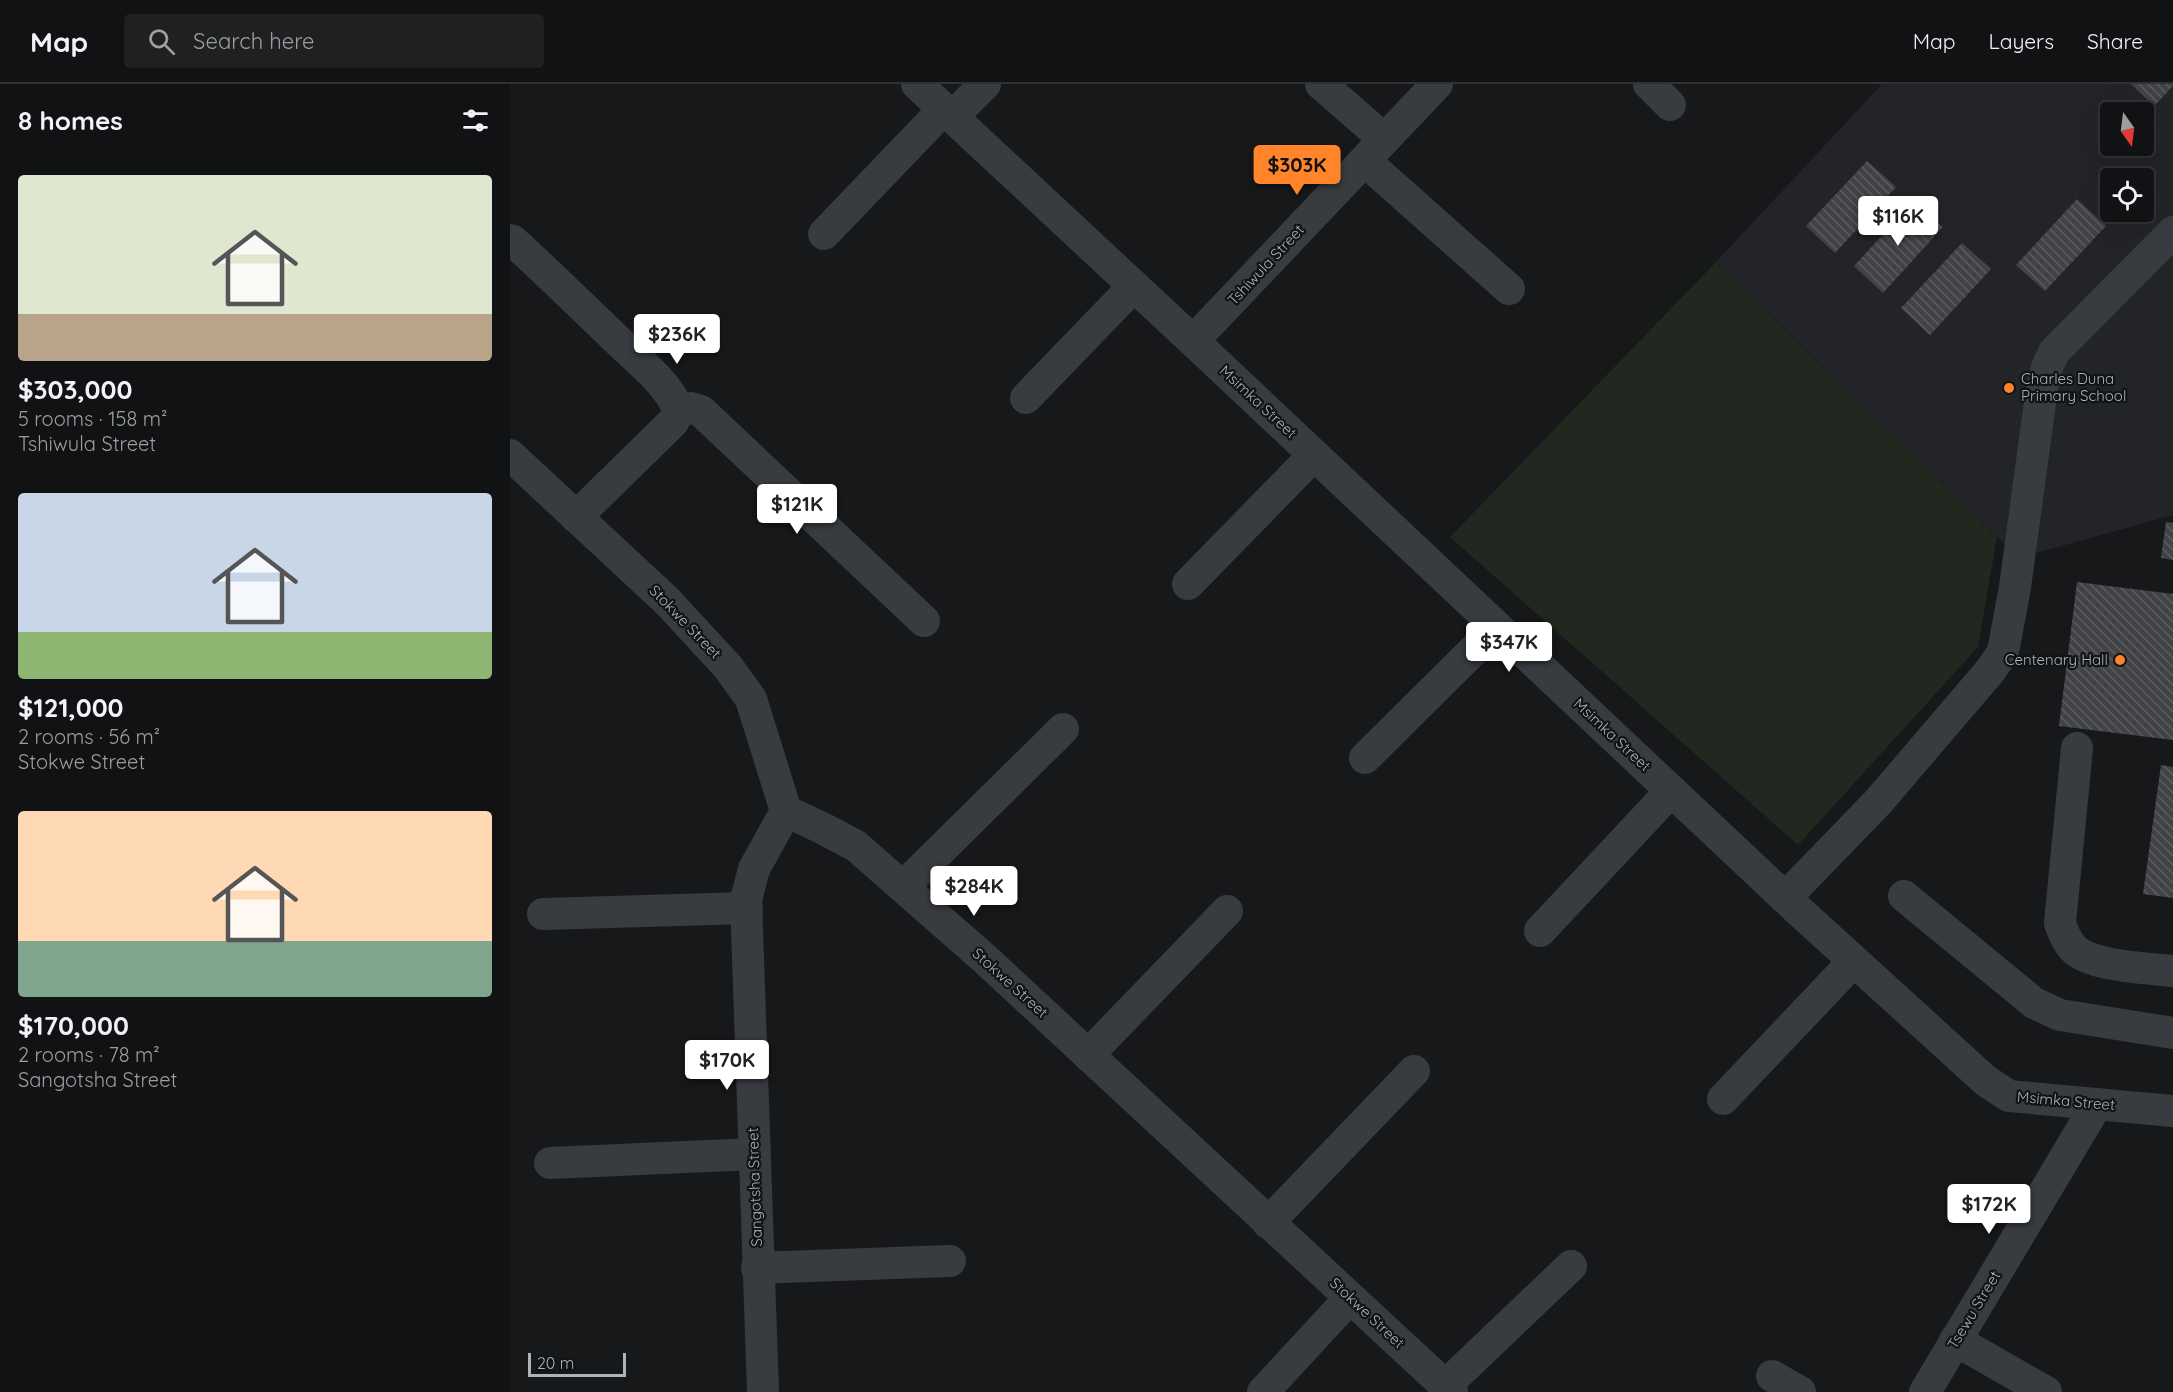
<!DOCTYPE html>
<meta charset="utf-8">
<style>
:root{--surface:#111214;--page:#1e2022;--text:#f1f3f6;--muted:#9c9ea0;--line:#303234;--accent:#ff842a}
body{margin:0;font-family:Quicksand,sans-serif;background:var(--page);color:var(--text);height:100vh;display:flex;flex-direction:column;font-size:22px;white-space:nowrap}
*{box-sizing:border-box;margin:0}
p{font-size:20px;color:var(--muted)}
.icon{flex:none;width:33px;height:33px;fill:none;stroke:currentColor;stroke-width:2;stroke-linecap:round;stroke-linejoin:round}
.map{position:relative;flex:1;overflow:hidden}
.details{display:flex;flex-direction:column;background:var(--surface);width:510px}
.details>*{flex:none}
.needle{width:39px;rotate:166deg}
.buttons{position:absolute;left:1590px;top:18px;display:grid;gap:12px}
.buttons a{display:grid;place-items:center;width:54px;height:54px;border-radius:6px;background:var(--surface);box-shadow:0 6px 24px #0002,0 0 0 2px var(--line);font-size:30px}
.scale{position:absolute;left:18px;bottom:15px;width:98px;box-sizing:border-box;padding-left:6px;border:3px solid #a9b3bb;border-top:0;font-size:16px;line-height:21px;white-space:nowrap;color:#a9b3bb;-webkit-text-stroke:4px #121315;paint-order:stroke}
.price{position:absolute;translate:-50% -51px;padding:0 14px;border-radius:6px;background:#fff;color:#222;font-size:20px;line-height:39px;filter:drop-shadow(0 2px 3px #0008)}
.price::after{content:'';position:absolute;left:50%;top:36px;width:18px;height:14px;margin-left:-9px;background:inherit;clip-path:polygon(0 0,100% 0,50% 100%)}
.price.current{background:var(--accent);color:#111}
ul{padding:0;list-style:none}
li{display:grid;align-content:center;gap:12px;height:318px;padding:0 18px}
li span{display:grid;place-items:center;height:186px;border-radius:6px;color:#555}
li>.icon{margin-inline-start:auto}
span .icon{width:108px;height:108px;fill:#fffc;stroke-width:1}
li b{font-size:26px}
h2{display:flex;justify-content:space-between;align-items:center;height:72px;padding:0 18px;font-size:26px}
header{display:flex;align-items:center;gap:36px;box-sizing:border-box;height:84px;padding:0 30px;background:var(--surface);border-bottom:2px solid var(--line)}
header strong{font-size:28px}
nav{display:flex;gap:33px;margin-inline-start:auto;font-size:21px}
.search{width:420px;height:54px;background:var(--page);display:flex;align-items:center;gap:15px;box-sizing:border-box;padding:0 21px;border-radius:6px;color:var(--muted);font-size:22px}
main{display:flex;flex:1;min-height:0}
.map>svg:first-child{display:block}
.built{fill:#232427;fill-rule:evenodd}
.pitch{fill:#20281f}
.building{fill:url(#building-back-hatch)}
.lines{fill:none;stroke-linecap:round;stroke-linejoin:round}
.minor{stroke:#383b3f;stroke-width:32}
.poi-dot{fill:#ff842a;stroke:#121315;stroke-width:2}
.labels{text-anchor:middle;stroke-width:4.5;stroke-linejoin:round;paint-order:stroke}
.street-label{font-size:15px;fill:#a9b3bb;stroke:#121315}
.poi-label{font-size:15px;fill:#a9b3bb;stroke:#121315;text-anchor:start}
</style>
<header>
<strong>Map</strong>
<div class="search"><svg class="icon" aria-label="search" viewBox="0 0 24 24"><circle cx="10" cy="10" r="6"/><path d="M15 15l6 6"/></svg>Search here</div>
<nav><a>Map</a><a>Layers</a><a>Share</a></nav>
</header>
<main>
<section class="details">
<h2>8 homes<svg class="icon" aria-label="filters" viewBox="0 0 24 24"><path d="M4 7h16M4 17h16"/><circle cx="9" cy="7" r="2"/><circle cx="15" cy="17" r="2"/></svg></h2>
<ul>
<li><span style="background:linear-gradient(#dfe7d0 75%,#b9a48a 0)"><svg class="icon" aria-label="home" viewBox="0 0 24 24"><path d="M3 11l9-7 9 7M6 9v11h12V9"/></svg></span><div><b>$303,000</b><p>5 rooms · 158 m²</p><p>Tshiwula Street</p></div></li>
<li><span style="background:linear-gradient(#c9d6e8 75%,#8fb573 0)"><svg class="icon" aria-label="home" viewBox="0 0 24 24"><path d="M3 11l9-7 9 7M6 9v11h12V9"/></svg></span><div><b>$121,000</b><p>2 rooms · 56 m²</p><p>Stokwe Street</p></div></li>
<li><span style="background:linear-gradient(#ffd9b3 70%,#7fa58c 0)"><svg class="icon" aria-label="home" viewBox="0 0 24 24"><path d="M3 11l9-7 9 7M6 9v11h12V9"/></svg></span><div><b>$170,000</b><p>2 rooms · 78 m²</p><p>Sangotsha Street</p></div></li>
</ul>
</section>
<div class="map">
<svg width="1663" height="1308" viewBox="0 0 1663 1308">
<defs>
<pattern id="building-back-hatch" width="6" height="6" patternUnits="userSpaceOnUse" patternTransform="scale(1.5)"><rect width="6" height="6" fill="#414347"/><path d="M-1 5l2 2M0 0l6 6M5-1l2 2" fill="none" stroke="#5a5c60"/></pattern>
</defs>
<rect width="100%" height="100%" fill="#17181a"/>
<!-- built -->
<path class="built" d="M1372 0H1663V431L1509 474 1206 178ZM1600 28H1634V62H1600ZM1600 94H1634V128H1600Z"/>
<!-- pitch -->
<polygon class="pitch" points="1206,178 1487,453 1468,563 1288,761 940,453"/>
<!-- building -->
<g class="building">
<polygon points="1621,0 1663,0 1663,2 1644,22"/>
<polygon points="1357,77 1386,103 1325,169 1296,142"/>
<polygon points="1567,115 1596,142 1535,207 1506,181"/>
<polygon points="1404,117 1433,143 1373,209 1344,182"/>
<polygon points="1452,159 1481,185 1420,251 1391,224"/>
<polygon points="1656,438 1663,439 1663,476 1651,474"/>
<polygon points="1567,498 1663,510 1663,656 1549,642"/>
<polygon points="1651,681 1663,683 1663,814 1633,810"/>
</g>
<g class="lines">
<!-- minor -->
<g class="minor">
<polyline points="407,0 683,257 1287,825 1476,997 1499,1012 1663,1027"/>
<polyline points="811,0 874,55"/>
<polyline points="1139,0 1160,21"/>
<polyline points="442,33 475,0"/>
<polyline points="855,77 999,205"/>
<polyline points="314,150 434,25"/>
<path d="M0 156 3 157C38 189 72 222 106 255 128 276 158 299 169 327L163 338 66 433"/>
<polyline points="683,257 927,0"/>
<polyline points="516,314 624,202"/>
<polyline points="169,327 181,324 191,327 414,537"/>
<polyline points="0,371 157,517 218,583 241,615 276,727 314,745 346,762 476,876 942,1308"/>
<polyline points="678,500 804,371"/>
<path d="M1567 664 1550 839C1553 848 1557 858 1563 864 1581 883 1638 884 1663 887"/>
<polyline points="855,674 987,543"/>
<polyline points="393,803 553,645"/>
<polyline points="1394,812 1524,919 1550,931 1663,949"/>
<polyline points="1275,814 1368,718 1480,587 1493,568 1505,503 1532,304 1537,283 1544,268 1663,148"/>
<polyline points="33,830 237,824"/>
<polyline points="1030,847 1161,707"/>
<polyline points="578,971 717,827"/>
<polyline points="1213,1015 1344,877"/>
<polyline points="40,1079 244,1070"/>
<polyline points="758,1139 904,987"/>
<polyline points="247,1184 440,1177"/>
<polyline points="1445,1256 1536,1308"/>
<polyline points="1262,1292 1290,1308"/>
<polyline points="935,1302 1061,1182"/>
<polyline points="253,1308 236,816 244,785 276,727"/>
<polyline points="753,1308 840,1214"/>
<polyline points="1415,1308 1587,1020"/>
</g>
</g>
<!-- markers -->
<g class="poi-dot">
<circle cx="1499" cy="304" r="6"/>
<circle cx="1610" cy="576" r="6"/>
</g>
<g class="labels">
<!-- street labels -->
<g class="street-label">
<text transform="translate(756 181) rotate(-47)" y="5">Tshiwula Street</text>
<text transform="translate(748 318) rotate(43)" y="5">Msimka Street</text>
<text transform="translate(175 538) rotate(46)" y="5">Stokwe Street</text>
<text transform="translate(1102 651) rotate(43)" y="5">Msimka Street</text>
<text transform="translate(500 899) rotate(42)" y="5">Stokwe Street</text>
<text transform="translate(1556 1017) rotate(5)" y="5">Msimka Street</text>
<text transform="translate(245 1103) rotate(-92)" y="5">Sangotsha Street</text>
<text transform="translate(1464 1226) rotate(-59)" y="5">Tsewu Street</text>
<text transform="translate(857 1229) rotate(43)" y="5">Stokwe Street</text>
</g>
<!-- poi labels -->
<g class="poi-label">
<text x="1511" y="300">Charles Duna<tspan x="1511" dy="17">Primary School</tspan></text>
<text x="1598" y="581" text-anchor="end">Centenary Hall</text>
</g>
</g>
</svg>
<div class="buttons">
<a><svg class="needle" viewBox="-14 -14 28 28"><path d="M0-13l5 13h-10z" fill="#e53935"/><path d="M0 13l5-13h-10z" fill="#9c9ea0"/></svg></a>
<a><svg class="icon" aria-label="locate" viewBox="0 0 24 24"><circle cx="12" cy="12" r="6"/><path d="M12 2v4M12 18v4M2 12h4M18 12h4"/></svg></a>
</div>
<div class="scale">20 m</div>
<b class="price current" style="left:787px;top:112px">$303K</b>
<b class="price" style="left:1388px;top:163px">$116K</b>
<b class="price" style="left:167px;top:281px">$236K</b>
<b class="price" style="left:287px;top:451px">$121K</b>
<b class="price" style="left:999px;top:589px">$347K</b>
<b class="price" style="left:464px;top:833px">$284K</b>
<b class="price" style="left:217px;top:1007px">$170K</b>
<b class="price" style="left:1479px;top:1151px">$172K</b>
</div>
</main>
